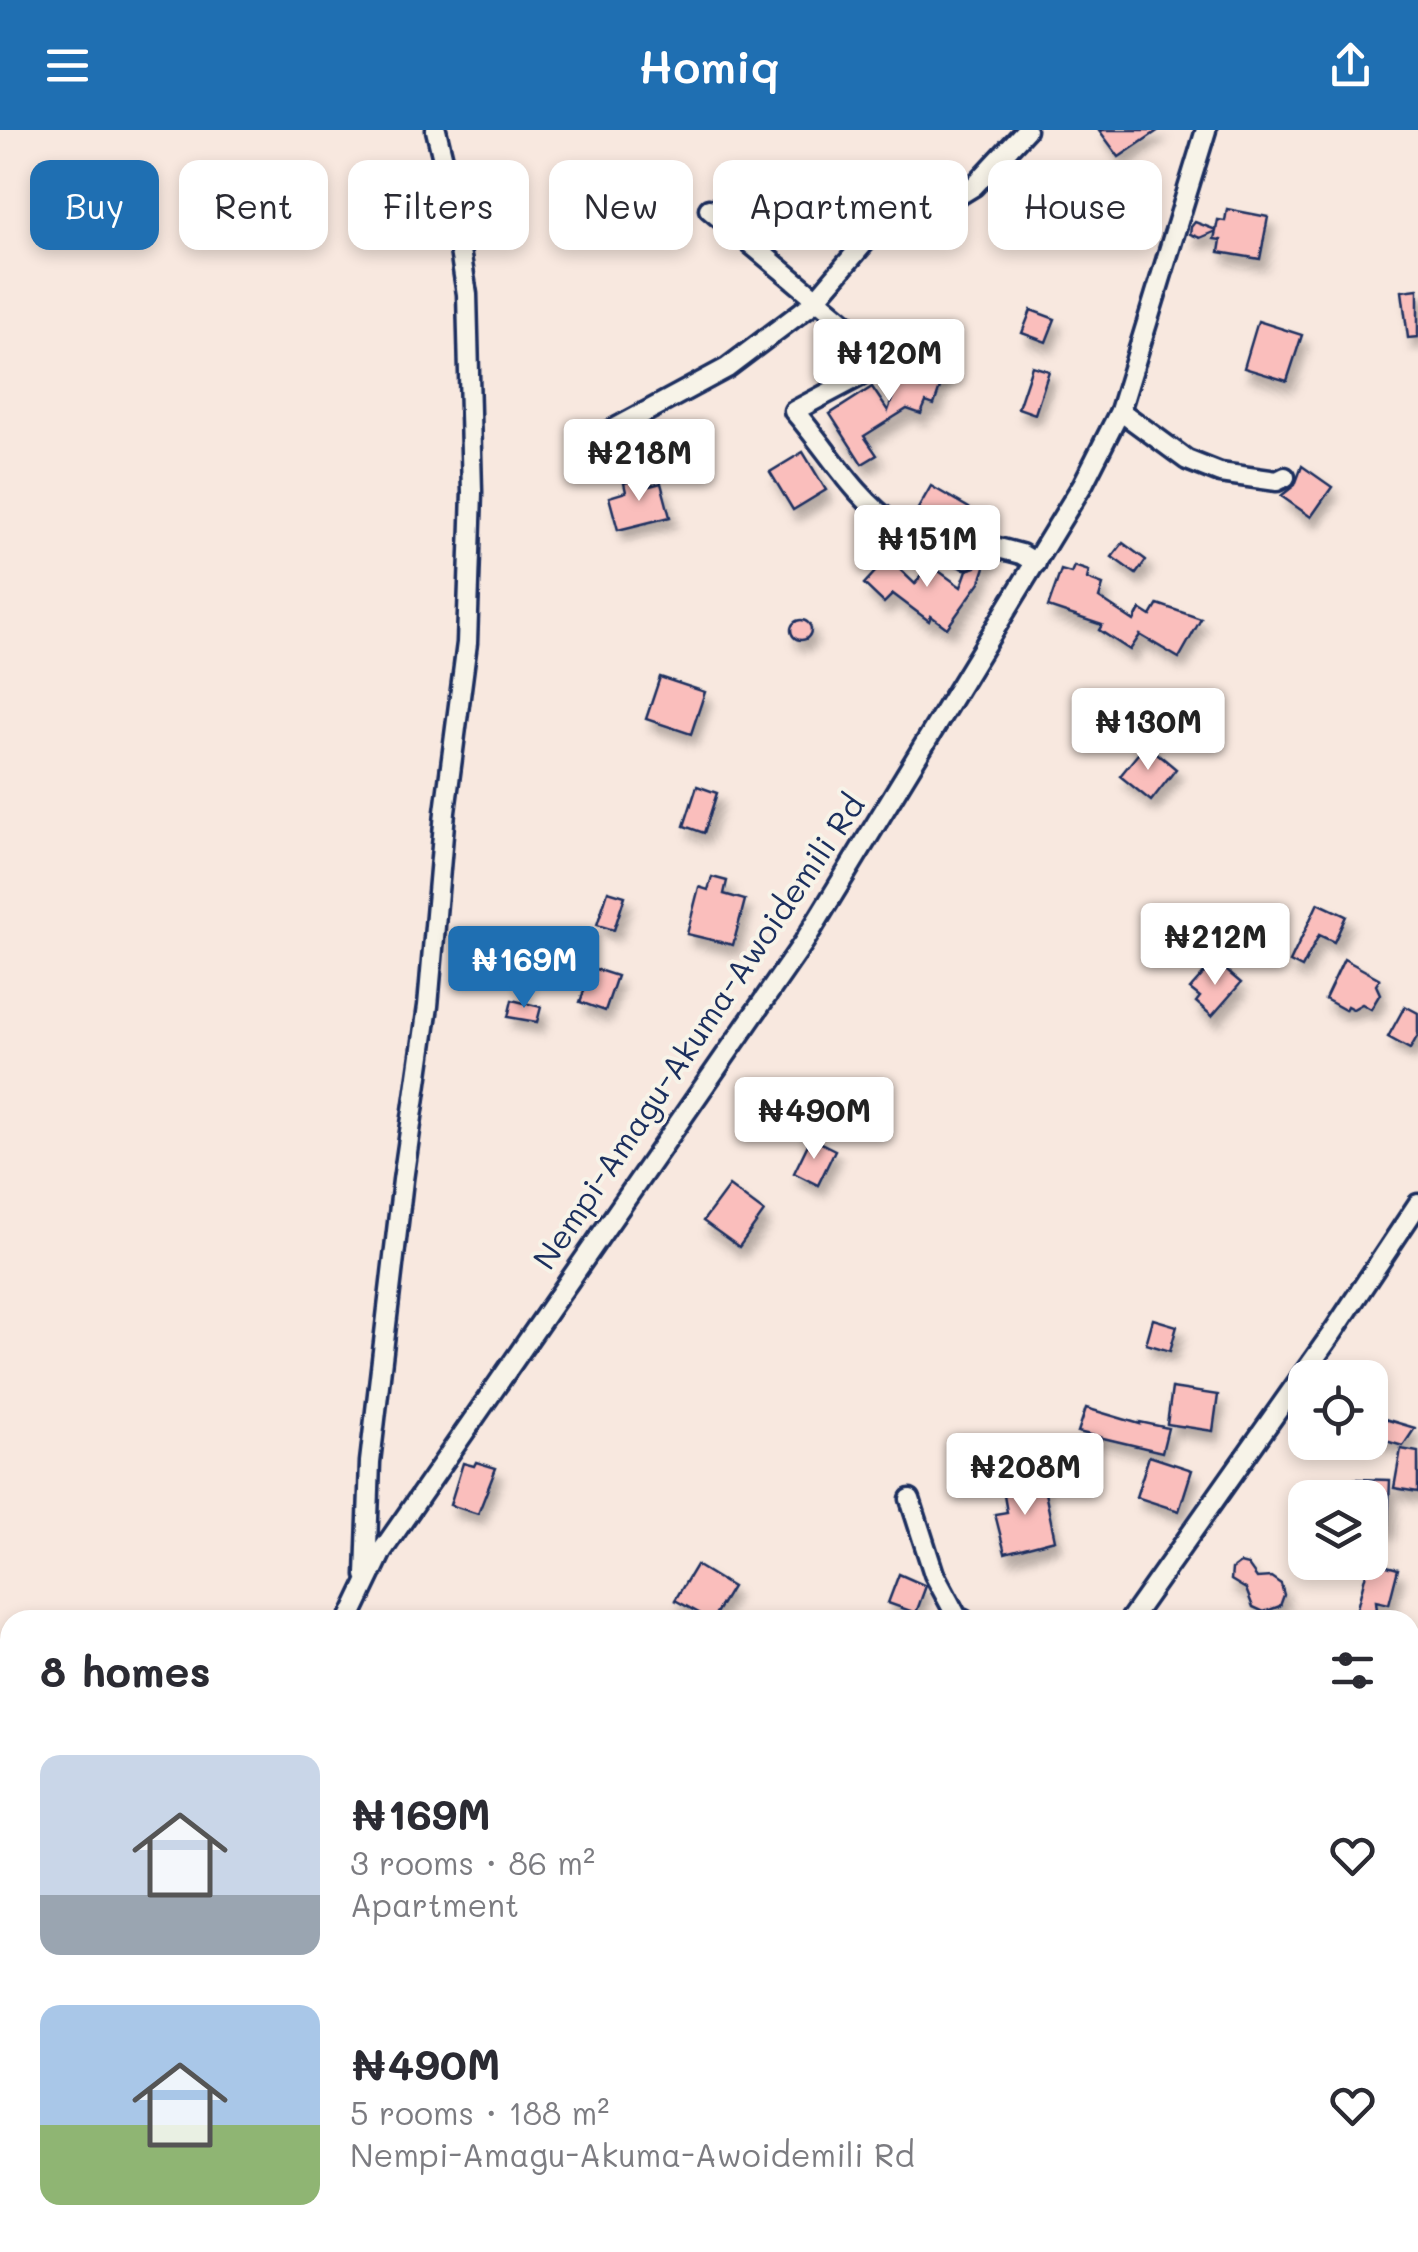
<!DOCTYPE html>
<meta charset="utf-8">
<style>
:root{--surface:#fff;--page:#f2f2f3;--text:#2b2b33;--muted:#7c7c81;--accent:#1f6fb2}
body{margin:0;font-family:Mali,sans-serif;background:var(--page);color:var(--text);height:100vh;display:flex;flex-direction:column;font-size:38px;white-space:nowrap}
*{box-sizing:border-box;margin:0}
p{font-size:32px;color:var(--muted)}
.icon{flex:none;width:55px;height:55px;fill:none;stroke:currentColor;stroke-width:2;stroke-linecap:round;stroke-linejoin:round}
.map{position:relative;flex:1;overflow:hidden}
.details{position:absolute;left:0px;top:1480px;width:1420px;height:642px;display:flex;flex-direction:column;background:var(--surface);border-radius:30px 30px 0 0;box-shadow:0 5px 15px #0003}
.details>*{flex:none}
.hud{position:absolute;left:30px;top:30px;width:1360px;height:90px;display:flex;gap:20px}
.tools{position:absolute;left:1288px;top:1230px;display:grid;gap:20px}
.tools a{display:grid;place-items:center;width:100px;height:100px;border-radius:20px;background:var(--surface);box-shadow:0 5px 15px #0003;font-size:50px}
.price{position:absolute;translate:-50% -85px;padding:0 22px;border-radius:10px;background:#fff;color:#222;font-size:32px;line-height:65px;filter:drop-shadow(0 2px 5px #0008)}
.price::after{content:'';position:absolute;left:50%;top:60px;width:30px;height:22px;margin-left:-15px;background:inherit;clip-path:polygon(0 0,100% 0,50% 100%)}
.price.selected{background:var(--accent);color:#fff}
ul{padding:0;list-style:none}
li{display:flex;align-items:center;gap:30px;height:250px;padding:0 40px}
li span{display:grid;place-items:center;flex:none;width:280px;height:200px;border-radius:20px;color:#555}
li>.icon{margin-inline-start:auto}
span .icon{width:120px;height:120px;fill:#fffc;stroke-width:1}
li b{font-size:42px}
h2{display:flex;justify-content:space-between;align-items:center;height:120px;padding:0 40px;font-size:42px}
.chip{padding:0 35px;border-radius:20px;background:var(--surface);box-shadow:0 5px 15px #0003;font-size:35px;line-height:90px}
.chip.selected{background:var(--accent);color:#fff}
header{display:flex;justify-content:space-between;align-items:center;height:130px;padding:0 40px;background:var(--accent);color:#fff;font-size:45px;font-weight:600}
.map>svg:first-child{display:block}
.building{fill:#fabebc;stroke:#1b2f5e;stroke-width:2.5;filter:url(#shadow)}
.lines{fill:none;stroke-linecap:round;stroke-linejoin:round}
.street-casing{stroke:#1b2f5e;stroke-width:25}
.street{stroke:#f7f3e8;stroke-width:18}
.labels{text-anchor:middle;stroke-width:8;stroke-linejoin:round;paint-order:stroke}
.street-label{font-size:32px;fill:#1b2f5e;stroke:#f7f3e8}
</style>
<header><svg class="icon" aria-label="menu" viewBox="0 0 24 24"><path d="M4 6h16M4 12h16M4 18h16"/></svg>Homiq<svg class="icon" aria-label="share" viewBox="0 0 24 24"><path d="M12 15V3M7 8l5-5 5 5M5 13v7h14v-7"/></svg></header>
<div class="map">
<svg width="1418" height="2122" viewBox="0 0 1418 2122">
<defs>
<filter id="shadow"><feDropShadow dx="5.5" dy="10" stdDeviation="5" flood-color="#0004"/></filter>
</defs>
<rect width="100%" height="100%" fill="#f8e8df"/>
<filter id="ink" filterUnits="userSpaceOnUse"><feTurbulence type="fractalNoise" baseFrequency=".01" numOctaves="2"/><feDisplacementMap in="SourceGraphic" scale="20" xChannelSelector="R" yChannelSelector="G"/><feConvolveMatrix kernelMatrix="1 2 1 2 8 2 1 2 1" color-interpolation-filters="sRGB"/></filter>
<g filter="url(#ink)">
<!-- building -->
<g class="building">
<polygon points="1099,0 1159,0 1119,27"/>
<polygon points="1098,51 1129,68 1112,99 1081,81"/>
<polygon points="1227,79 1268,87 1260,129 1219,122 1221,110 1214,109 1216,101 1200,108 1190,104 1191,97 1195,92 1216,100 1218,90 1225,91"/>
<polygon points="1418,159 1418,207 1408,208 1402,161"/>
<polygon points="1031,180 1055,189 1046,212 1022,203"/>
<polygon points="1258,191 1302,205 1287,251 1244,238"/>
<polygon points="908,223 947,237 934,275 926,272 921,284 907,279 864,306 877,325 862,334 830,284 872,257 888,281"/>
<polygon points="1032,236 1049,241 1035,284 1018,278"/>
<polygon points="803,322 826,360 793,380 770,342"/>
<polygon points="1302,336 1332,357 1311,387 1281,366 1295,355"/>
<polygon points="648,346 650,356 661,353 670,387 618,400 609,367 626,362 624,353"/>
<polygon points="931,356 969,378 952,408 911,391"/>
<polygon points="1123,413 1146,430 1136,444 1112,427"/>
<polygon points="981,426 988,428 980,452 947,498 931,486 929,491 893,464 884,473 864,454 888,428 915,454 929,434 961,457 967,440 976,437"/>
<polygon points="1074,436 1089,441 1087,449 1103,455 1099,468 1134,491 1140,479 1151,486 1158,474 1201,489 1179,528 1140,505 1130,520 1099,500 1102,495 1048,477 1061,440 1071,443"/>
<circle cx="801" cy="500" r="10"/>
<polygon points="660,547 705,562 691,604 646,589"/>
<polygon points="1146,614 1176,639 1151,671 1120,646"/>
<polygon points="697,656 717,663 704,703 684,696"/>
<polygon points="712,747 727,751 724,764 745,770 733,815 687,804 699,757 708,760"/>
<polygon points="608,761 625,766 614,800 597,795"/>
<polygon points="1318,773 1346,786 1334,812 1319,805 1302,838 1290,832"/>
<polygon points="1344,829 1380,849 1376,855 1380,864 1371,879 1362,874 1353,879 1347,876 1345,880 1325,869"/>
<polygon points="1215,831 1241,853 1212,886 1196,872 1200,867 1190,859"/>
<polygon points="592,838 617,846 605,881 580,872"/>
<polygon points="512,870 541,877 537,892 508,887"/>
<polygon points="1405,876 1418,883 1418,905 1410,919 1388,907"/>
<polygon points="811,1008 835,1020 818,1055 794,1043"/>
<polygon points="729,1056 764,1082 739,1117 703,1091"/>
<polygon points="1153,1189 1177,1196 1170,1221 1146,1214"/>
<polygon points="1172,1258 1218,1265 1213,1301 1167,1294"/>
<polygon points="1086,1278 1140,1294 1140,1292 1168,1298 1162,1322 1078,1302"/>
<polygon points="1378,1287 1415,1298 1403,1316 1372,1307"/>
<polygon points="1401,1319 1418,1322 1418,1362 1394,1358"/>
<polygon points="1149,1326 1192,1340 1179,1381 1136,1367"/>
<polygon points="476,1332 496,1338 478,1384 450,1375 463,1333 474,1336"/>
<polygon points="1355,1349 1390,1350 1388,1398 1370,1398 1370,1368 1355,1368"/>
<polygon points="1043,1353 1055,1410 1005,1423 995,1384 1007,1382 1003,1360"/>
<polygon points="1370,1427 1372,1432 1398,1439 1389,1474 1376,1471 1378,1490 1354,1490"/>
<polygon points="1240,1433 1248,1435 1257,1448 1271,1447 1281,1454 1284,1465 1280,1476 1264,1482 1253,1477 1246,1459 1231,1450 1232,1439"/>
<polygon points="696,1435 732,1457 712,1490 675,1470"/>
<polygon points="899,1444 926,1456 916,1483 888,1473"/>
</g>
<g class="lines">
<!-- street casing -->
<g class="street-casing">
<g id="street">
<path d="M709 79 881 223 862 245 794 281C828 320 853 366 896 396 916 411 945 418 967 428L972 411 1021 424 1036 433"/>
<polyline points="1120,281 1187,330 1220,343 1277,351 1285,347"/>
<polyline points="601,306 727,238 812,174 871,105 925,86 974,56 1026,0"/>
<polyline points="910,1369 934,1444 957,1487 964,1490"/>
<polyline points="366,1445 370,1332 403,1050 428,876 445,682 467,513 472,362 467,164 450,59 436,0"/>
<polyline points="349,1490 382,1421 804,812 1083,354 1120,281 1206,0"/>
<polyline points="1130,1490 1333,1202 1418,1074"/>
<polyline points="1410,1792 1418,1794"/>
<polyline points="1410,2070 1418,2067"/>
<polyline points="394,2112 411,2122"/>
<polyline points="568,2112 569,2122"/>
<polyline points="1110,2112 1116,2122"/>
<polyline points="147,2122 150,2112"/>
<polyline points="687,2122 694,2112"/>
<polyline points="1283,2122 1306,2112"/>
</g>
</g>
<!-- street -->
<use href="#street" class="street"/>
</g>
</g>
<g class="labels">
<!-- street labels -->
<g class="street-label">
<text transform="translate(699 902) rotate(-56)" y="11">Nempi-Amagu-Akuma-Awoidemili Rd</text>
</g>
</g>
</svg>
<div class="tools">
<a><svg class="icon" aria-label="locate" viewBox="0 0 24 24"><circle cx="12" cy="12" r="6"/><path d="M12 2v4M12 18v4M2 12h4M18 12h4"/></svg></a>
<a><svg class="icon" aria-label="layers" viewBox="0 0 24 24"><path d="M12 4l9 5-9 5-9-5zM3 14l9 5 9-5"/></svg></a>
</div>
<b class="price" style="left:889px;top:274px">₦120M</b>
<b class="price" style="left:639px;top:374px">₦218M</b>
<b class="price" style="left:927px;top:460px">₦151M</b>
<b class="price" style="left:1148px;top:643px">₦130M</b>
<b class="price" style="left:1215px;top:858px">₦212M</b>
<b class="price selected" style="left:524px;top:881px">₦169M</b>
<b class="price" style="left:814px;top:1032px">₦490M</b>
<b class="price" style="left:1025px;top:1388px">₦208M</b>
<div class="hud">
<a class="chip selected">Buy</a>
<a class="chip">Rent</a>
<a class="chip">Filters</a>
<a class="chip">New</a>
<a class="chip">Apartment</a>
<a class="chip">House</a>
</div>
<section class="details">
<h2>8 homes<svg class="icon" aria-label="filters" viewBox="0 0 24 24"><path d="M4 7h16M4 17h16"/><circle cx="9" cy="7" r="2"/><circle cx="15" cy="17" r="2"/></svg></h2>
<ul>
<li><span style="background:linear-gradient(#c9d6e8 70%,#9aa5b1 0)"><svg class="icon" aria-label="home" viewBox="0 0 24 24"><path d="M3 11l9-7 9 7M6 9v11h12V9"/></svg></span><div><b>₦169M</b><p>3 rooms · 86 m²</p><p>Apartment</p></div><svg class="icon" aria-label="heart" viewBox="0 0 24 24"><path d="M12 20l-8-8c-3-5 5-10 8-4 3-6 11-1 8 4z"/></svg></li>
<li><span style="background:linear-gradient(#a9c7e8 60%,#8fb573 0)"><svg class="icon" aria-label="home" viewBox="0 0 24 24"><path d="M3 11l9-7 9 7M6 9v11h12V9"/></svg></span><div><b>₦490M</b><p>5 rooms · 188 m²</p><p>Nempi-Amagu-Akuma-Awoidemili Rd</p></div><svg class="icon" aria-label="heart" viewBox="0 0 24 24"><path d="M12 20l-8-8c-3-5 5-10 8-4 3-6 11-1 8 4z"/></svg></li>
</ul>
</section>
</div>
